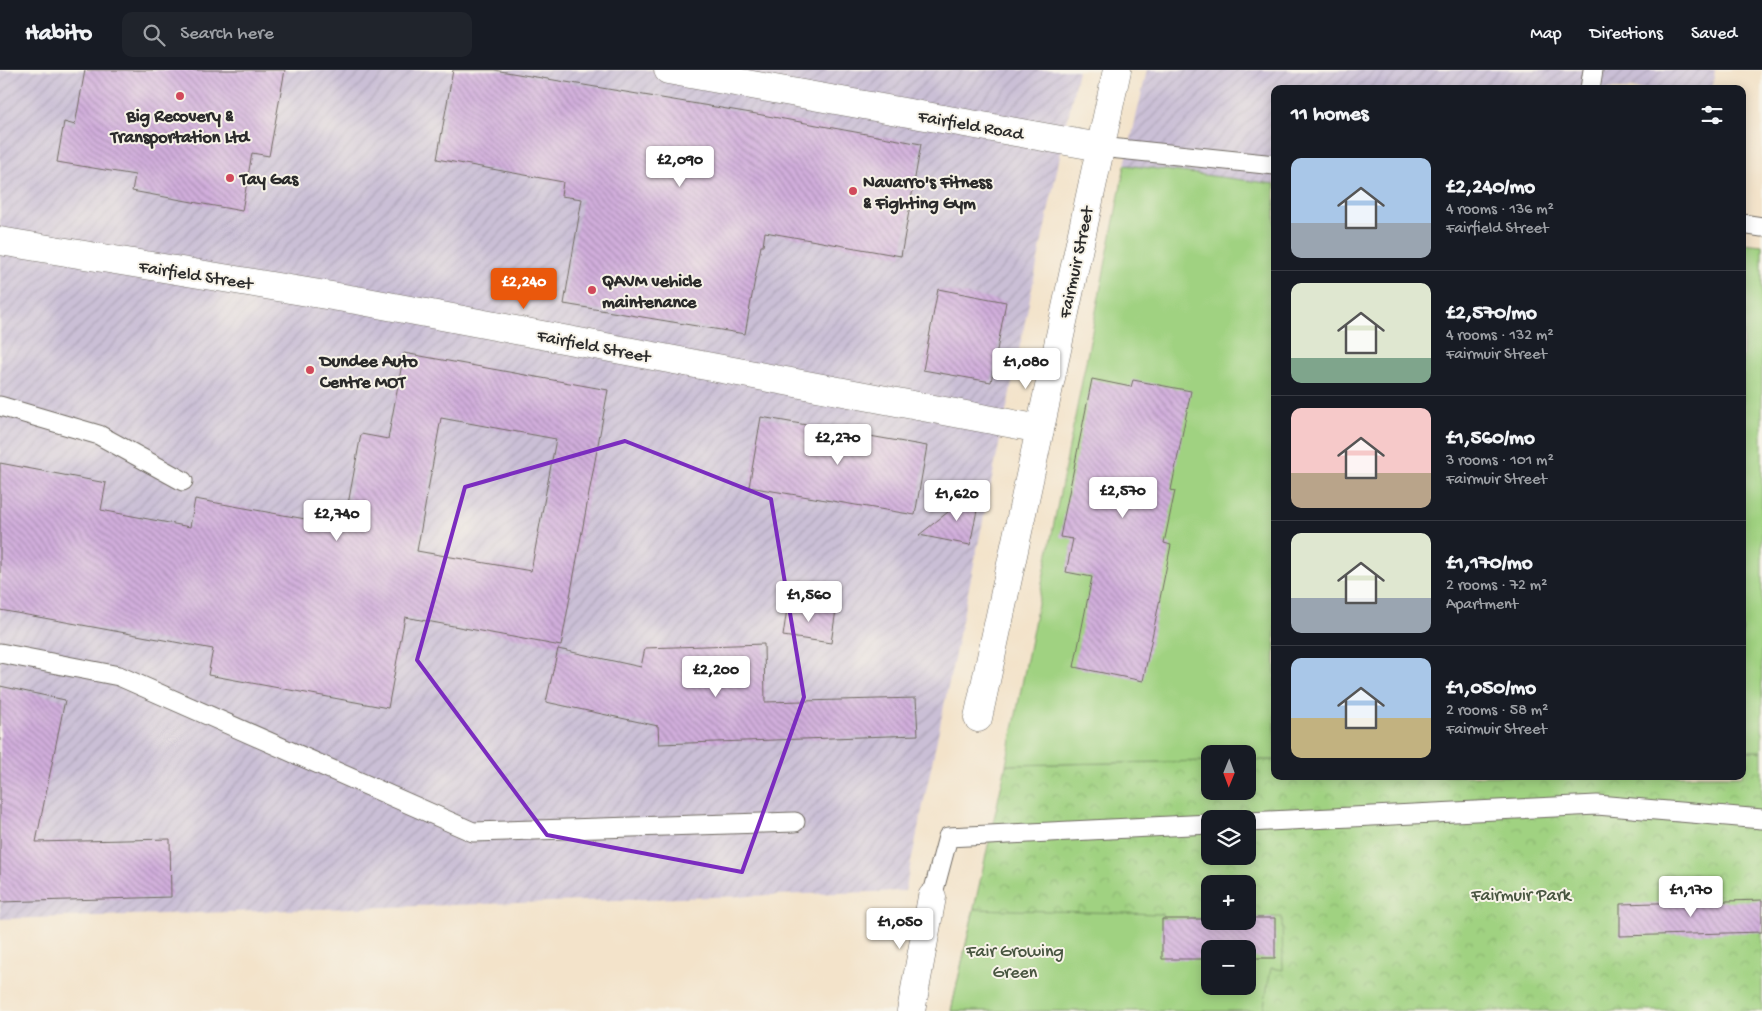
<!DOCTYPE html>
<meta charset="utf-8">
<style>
:root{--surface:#171b24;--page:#20242c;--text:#f1f3f6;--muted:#9ea1a6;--line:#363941;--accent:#ea580c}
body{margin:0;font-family:"Gochi Hand",sans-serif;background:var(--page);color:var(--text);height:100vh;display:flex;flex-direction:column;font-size:19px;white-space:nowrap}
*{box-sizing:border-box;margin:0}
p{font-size:16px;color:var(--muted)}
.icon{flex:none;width:28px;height:28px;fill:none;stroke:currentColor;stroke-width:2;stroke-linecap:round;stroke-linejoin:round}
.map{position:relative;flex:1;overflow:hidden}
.drawer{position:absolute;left:1271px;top:15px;width:475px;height:695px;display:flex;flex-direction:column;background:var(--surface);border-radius:10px;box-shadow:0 2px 12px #0003}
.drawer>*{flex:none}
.needle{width:32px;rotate:181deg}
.buttons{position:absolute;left:1201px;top:675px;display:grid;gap:10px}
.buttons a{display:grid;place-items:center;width:55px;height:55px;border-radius:10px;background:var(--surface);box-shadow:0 2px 12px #0003;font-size:25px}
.price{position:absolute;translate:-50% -42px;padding:0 11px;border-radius:5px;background:#fff;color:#222;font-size:16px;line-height:32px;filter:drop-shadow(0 1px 2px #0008)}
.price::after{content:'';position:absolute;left:50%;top:30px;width:15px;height:11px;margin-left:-8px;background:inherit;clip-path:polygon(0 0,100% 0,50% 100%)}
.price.selected{background:var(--accent);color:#fff}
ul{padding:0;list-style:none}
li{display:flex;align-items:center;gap:15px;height:125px;padding:0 20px}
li+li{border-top:1px solid var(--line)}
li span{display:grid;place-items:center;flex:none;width:140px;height:100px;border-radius:10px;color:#555}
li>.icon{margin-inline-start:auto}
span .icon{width:60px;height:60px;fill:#fffc;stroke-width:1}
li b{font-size:21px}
h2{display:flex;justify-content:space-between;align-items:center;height:60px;padding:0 20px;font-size:21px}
header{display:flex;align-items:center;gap:30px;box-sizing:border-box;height:70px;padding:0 25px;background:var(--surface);border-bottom:1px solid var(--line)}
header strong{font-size:24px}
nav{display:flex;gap:28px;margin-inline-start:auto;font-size:18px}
.search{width:350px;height:45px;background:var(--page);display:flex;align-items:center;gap:12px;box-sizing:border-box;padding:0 18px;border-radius:10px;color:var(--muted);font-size:19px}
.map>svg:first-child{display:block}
.industrial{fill:url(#industrial-furrows)}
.park{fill:url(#park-crowns);stroke:#667e56;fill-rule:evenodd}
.garden{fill:#a0d281;stroke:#667e56;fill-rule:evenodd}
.building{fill:url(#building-back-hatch);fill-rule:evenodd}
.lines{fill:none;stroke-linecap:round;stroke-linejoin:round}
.lane-casing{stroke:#716b63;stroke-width:21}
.street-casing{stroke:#716b63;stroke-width:29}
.lane{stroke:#fff;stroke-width:19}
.street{stroke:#fff;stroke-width:28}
.marked{fill:none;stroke:#7b2cbf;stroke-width:4;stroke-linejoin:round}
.poi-dot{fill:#d1495b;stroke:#f7f3e8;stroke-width:2}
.labels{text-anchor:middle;stroke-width:4;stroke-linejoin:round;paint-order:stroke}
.poi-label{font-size:18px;font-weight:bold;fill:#2b2b2b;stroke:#f7f3e8;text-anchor:start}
.street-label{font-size:18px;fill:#2b2b2b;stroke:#f7f3e8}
.park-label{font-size:18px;fill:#485540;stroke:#f7f3e8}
</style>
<header>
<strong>Habito</strong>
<div class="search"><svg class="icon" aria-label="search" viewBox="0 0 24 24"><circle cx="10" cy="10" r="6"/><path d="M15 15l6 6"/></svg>Search here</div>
<nav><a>Map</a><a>Directions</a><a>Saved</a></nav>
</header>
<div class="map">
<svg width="1762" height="941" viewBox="0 0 1762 941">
<defs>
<pattern id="industrial-furrows" width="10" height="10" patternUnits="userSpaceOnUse" patternTransform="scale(1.25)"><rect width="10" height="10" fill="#cabfd6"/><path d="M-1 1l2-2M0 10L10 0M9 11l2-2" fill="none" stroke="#aea4b8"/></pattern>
<pattern id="park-crowns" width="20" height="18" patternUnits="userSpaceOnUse" patternTransform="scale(1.25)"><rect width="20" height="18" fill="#a0d281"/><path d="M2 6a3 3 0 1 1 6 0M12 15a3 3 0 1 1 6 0" fill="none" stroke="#8ab470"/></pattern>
<pattern id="building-back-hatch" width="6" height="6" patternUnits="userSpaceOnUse" patternTransform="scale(1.25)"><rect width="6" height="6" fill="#d1aedc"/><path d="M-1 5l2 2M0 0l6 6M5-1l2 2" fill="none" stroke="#aa8eb3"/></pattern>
</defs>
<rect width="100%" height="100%" fill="#f7f3e8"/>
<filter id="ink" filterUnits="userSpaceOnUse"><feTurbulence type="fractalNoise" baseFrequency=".02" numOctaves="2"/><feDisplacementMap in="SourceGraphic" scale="10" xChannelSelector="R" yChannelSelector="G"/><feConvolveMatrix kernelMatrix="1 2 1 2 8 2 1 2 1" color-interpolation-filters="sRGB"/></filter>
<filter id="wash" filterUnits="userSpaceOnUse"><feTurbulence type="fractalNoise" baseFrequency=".0096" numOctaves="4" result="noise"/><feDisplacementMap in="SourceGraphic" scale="20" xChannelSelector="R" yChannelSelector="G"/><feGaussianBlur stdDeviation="1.12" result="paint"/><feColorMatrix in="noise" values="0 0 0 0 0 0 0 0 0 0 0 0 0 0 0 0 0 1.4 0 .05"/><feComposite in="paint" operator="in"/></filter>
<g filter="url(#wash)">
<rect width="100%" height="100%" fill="#f3e3ca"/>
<!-- industrial -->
<g class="industrial">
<polygon points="0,0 1078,0 905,821 0,849"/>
<polygon points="1147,0 1715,0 1712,19 1275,19 1275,114 1125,95"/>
</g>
<!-- park -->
<path class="park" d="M1743 681H1762V941H951L1006 695 1210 691V721H1248V690H1275V706H1742ZM1210 749H1248V786H1210ZM1210 814H1248V851H1210ZM1210 879H1248V916H1210Z"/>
<!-- garden -->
<g class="garden">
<polygon points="1125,95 1275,114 1275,690 1248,690 1248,684 1210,684 1210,691 1006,695"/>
<polygon points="1743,173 1762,175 1762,681 1742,681"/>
<path d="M974 839 1162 844V849H1210V851H1248V848L1282 847 1283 900 1271 898 1263 941H951ZM1210 879H1248V916H1210Z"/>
</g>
<g id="blocks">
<!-- building -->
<g class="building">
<polygon points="85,0 285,0 269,86 252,83 242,141 132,121 135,105 57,92 64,52 75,55"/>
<polygon points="453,0 494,0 751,43 921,74 901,186 765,162 763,176 761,176 745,264 564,234 582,129 561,126 563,112 437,89"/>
<polygon points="938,219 1006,232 991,312 923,300"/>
<path d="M404 283 608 320 561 576 405 547 388 638 208 605 213 579 0 540V393L106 413 101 440 190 457 195 429 344 456 361 364 388 369ZM441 348 556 369 531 501 417 481Z"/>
<polygon points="1092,309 1131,317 1133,310 1191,321 1171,420 1175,421 1164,473 1171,475 1143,611 1074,597 1092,507 1066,502 1073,469 1060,467"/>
<polygon points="761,347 927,376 915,445 749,417"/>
<polygon points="982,415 970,475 919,465"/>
<polygon points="788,532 836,540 831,573 783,566"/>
<polygon points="764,574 765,632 916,628 918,665 659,674 658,656 546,632 558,579 641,597 645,578"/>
<polygon points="0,616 65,630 36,772 170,769 171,827 0,832"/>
<polygon points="1762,830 1762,862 1620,866 1620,834"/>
<polygon points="1248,848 1275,848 1275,888 1248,888 1248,879 1210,879 1210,889 1162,889 1162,849 1210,849 1210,851 1248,851"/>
</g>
</g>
</g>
<g filter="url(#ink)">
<use href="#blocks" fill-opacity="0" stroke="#716b63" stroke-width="1"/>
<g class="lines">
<!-- lane casing -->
<g class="lane-casing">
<g id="lane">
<polyline points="1590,19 1593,0"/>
<polyline points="1100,77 1275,95"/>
<polyline points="1742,154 1762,157"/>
<polyline points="0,336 99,365 183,411"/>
<polyline points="0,583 119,606 473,762 795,752"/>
<polyline points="1248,752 1597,735 1762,749"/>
<polyline points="932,827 948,767 1210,754"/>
</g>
</g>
<!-- street casing -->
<g class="street-casing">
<g id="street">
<polyline points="668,0 1100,77"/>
<polyline points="0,171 362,231 1040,359"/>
<polyline points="978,648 1117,0"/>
<polyline points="911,941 932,827"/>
</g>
</g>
<!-- lane -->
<use href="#lane" class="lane"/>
<!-- street -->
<use href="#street" class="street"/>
</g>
</g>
<!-- marked area -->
<path class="marked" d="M625 371 771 429 804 627 742 802 547 765 417 590 465 417Z"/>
<!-- markers -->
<g class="poi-dot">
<circle cx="180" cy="26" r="5"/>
<circle cx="230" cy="108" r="5"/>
<circle cx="853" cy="121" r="5"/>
<circle cx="592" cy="220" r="5"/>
<circle cx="310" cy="300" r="5"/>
</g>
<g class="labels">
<!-- poi labels -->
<g class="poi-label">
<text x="180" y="51" text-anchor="middle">Big Recovery &amp;<tspan x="180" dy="21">Transportation Ltd</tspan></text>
<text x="240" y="114">Tay Gas</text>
<text x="863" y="117">Navarro's Fitness<tspan x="863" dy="21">&amp; Fighting Gym</tspan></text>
<text x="602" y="216">QAVM vehicle<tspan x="602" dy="21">maintenance</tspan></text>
<text x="320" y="296">Dundee Auto<tspan x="320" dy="21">Centre MOT</tspan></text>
</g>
<!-- street labels -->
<g class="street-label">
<text transform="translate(971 54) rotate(10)" y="6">Fairfield Road</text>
<text transform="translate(1075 192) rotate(-78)" y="6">Fairmuir Street</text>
<text transform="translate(196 204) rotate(9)" y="6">Fairfield Street</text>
<text transform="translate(594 275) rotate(11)" y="6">Fairfield Street</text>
</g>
<!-- park labels -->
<g class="park-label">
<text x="1521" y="830">Fairmuir Park</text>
<text x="1015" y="886">Fair Growing<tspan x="1015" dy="21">Green</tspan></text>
</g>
</g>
</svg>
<div class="buttons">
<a><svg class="needle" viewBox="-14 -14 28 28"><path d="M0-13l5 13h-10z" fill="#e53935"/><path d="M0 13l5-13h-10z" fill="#9ea1a6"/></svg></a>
<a><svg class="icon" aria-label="layers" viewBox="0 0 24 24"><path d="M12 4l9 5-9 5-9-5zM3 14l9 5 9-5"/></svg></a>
<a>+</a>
<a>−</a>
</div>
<b class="price" style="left:680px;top:118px">£2,090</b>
<b class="price selected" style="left:524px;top:240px">£2,240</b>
<b class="price" style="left:1026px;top:320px">£1,080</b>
<b class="price" style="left:838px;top:396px">£2,270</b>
<b class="price" style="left:1123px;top:449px">£2,570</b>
<b class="price" style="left:957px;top:452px">£1,620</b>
<b class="price" style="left:337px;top:472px">£2,740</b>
<b class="price" style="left:809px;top:553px">£1,560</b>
<b class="price" style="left:716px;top:628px">£2,200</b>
<b class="price" style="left:1691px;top:848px">£1,170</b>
<b class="price" style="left:900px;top:880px">£1,050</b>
<section class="drawer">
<h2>11 homes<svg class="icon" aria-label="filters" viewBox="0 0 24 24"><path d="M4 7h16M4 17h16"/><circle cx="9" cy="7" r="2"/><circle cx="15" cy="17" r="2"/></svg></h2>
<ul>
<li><span style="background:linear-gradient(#a9c7e8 65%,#9aa5b1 0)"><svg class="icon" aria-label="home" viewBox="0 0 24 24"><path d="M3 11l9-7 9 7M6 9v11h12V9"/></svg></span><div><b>£2,240/mo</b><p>4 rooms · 136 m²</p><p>Fairfield Street</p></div></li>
<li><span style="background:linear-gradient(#dfe7d0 75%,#7fa58c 0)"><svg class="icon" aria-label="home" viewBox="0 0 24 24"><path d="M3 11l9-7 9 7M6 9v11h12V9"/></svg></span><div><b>£2,570/mo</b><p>4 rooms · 132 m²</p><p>Fairmuir Street</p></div></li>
<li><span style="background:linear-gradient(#f6c9c9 65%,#b9a48a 0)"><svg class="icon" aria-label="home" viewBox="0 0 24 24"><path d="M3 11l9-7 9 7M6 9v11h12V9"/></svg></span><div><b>£1,560/mo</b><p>3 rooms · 101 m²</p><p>Fairmuir Street</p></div></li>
<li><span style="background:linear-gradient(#dfe7d0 65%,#9aa5b1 0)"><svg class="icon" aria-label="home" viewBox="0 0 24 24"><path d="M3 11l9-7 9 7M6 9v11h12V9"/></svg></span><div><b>£1,170/mo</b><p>2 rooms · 72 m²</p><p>Apartment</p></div></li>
<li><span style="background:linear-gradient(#a9c7e8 60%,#c2b280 0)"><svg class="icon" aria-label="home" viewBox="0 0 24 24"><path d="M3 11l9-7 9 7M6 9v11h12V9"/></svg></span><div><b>£1,050/mo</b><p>2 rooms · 58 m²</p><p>Fairmuir Street</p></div></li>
</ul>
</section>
</div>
